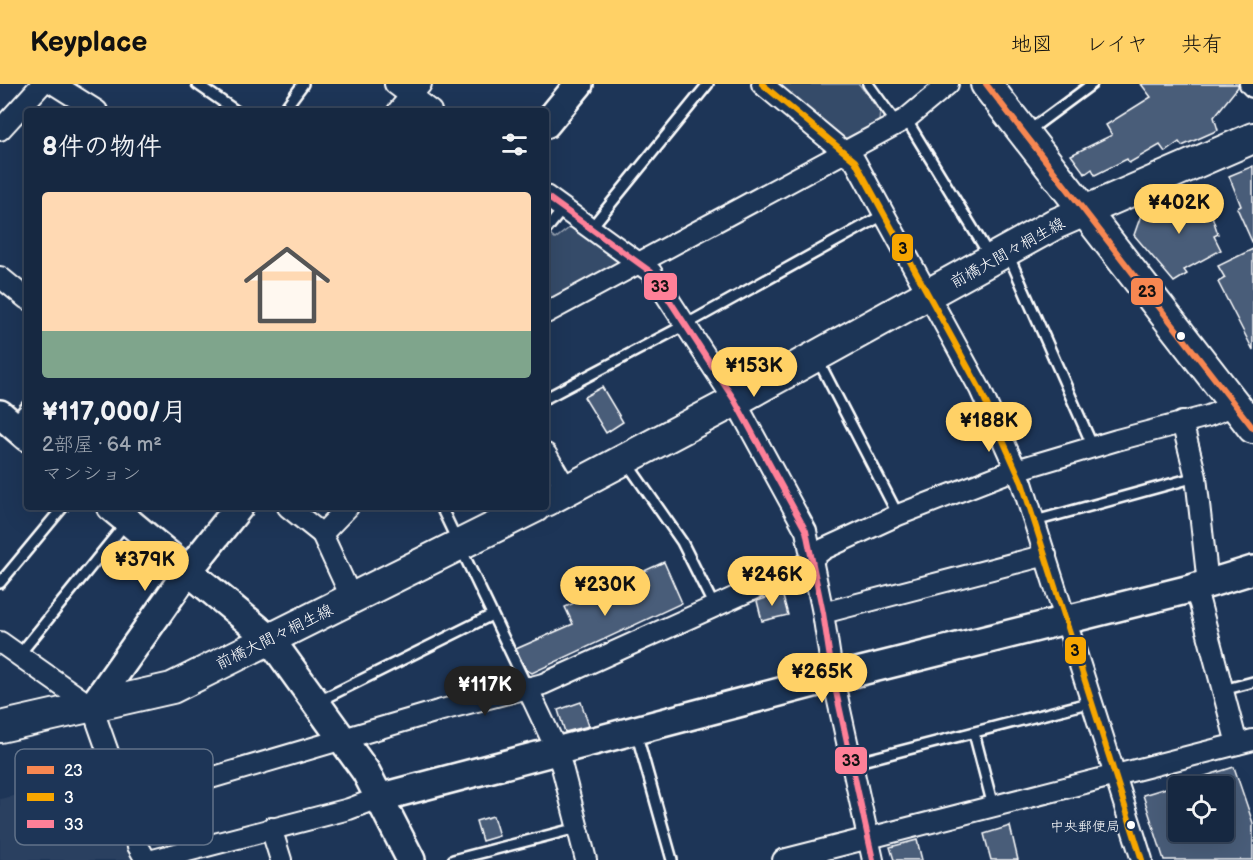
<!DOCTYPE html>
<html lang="ja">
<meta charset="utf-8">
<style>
:root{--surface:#162841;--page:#1f3048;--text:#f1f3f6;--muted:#9ea6b1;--line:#35445a;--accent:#ffd166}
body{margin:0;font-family:"Balsamiq Sans","Klee One",sans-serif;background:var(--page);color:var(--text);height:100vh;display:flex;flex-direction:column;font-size:22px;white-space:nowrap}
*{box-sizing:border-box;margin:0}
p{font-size:20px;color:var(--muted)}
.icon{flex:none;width:33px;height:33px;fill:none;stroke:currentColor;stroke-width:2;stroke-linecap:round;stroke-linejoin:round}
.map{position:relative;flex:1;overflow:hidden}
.sheet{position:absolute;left:24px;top:24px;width:525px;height:402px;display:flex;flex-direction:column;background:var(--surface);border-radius:6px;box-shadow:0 6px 24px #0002,0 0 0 2px var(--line)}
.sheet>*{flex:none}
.tools{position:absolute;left:1168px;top:692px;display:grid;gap:12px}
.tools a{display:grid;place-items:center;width:66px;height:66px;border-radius:6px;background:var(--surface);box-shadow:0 6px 24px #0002,0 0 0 2px var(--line);font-size:30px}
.price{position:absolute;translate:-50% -51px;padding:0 14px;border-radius:21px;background:var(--accent);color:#111;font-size:20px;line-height:39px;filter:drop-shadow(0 2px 3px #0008)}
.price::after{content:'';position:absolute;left:50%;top:36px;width:18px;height:14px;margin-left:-9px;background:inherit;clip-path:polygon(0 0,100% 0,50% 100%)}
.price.selected{background:#222;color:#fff}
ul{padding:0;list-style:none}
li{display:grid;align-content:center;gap:12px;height:318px;padding:0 18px}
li+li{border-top:2px solid var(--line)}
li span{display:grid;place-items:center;height:186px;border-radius:6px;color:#555}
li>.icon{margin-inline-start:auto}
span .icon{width:108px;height:108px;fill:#fffc;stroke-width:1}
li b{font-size:26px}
h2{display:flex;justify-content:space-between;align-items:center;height:72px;padding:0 18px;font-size:26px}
header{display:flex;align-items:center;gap:36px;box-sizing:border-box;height:84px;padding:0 30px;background:var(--accent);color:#111}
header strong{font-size:28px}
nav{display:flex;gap:33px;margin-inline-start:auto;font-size:21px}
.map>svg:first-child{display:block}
.built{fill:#2a4161}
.green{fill:#364b69;stroke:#9aa5b4;stroke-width:1.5}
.building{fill:#4a5d79;stroke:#fff;stroke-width:1.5}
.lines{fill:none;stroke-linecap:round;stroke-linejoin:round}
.lane-casing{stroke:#fff;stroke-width:14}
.street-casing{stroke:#fff;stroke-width:24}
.secondary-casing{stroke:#fff;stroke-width:32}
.primary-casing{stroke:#fff;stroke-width:34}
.lane{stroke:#1d3557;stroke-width:9}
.street{stroke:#1d3557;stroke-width:20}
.secondary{stroke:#1d3557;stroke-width:27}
.primary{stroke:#1d3557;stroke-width:30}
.bus-1-casing{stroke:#1d3557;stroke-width:10}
.bus-2-casing{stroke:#1d3557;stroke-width:10}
.bus-3-casing{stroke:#1d3557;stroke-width:10}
.bus-1{stroke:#f88751;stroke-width:6}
.bus-2{stroke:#f7a600;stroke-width:6}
.bus-3{stroke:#ff8098;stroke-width:6}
.bus-dot{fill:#fff;stroke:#1d3557;stroke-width:2}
.labels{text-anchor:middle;stroke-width:5;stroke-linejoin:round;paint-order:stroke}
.bus-label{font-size:14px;fill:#fff;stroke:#1d3557;text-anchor:end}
.street-label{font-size:16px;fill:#fff;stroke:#1d3557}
.key{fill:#1d3557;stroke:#617289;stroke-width:1.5}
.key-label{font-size:16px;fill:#fff}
.line-badge{stroke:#1d3557;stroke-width:2}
.pale-badge-label{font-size:16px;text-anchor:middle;font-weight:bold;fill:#111}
</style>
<header>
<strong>Keyplace</strong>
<nav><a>地図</a><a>レイヤ</a><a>共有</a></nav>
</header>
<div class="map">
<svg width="1253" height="776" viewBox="0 0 1253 776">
<rect width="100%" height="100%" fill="#1d3557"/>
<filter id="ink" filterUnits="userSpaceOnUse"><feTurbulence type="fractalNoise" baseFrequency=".0167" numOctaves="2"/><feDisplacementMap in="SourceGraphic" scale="12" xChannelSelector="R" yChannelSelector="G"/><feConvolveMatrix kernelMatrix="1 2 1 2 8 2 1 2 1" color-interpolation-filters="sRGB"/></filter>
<g filter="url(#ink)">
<!-- built -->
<polygon class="built" points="106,692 132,776 0,776 0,715"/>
<!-- green -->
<g class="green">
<polygon points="774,0 859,0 880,28 879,37 847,54 841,54"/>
<polygon points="573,141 619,174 617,183 546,222 546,154 549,150 555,155"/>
</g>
<!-- building -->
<g class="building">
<polygon points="1141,0 1238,0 1238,3 1214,33 1218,46 1182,62 1179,58 1165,68 1160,61 1129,79 1127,75 1095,91 1092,85 1085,90 1071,71 1112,51 1106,41 1151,13"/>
<polygon points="1253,82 1253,160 1237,124 1241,122 1229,92"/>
<polygon points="1204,108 1218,150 1214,152 1221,166 1184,186 1187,190 1174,198 1134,151 1141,131"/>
<polygon points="1253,165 1253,266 1218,198 1225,194 1218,182"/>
<polygon points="602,303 623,338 606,349 584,313"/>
<polygon points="664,478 682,519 532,589 526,586 516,565 573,540 565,523"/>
<polygon points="782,509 788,531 762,537 757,517"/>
<polygon points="581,618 589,642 565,648 558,626"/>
<polygon points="1234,683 1253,739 1253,776 1164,776 1143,711 1179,700 1179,747 1224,747 1224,702 1183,702 1183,699"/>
<polygon points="493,732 499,752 482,757 476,737"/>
<polygon points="1010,742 1018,776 991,776 984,750"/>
<polygon points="917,756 922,776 894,776 890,763"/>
</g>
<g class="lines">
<!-- lane casing -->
<g class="lane-casing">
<g id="lane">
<polyline points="197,0 236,27"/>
<polyline points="868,0 897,40"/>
<polyline points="283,27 303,0"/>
<polyline points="906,35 989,171"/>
<polyline points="1027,48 1092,0"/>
<polyline points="591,144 708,0"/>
<polyline points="546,146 563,125"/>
<polyline points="1008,170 1093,363"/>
<polyline points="818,276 898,431"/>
<polyline points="546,314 685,241 885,130"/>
<polyline points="14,338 27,322"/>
<polyline points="627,379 682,458 714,522"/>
<polyline points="441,423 527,603"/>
<polyline points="1035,437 1196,393"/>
<polyline points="0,499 63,423"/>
<polyline points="19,571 126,439"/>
<polyline points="1223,606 1253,598"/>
<polyline points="320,619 329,612 492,531"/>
<polyline points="636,648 672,776"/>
<polyline points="974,649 993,722"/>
<polyline points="854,679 1092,618"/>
<polyline points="453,776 577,744"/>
</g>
</g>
<!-- street casing -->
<g class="street-casing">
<g id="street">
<polyline points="54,0 97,27"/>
<polyline points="395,0 431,27"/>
<polyline points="762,0 855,77 980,305 1022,399 1142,776"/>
<polyline points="1250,0 1253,3"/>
<polyline points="398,27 421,0"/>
<polyline points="0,46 42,0"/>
<polyline points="546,112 651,188 735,317 806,447 823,529 833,594 873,776"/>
<polyline points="0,193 27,215"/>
<polyline points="546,229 906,35 948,0"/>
<polyline points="1182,338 1196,393 1208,500"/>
<polyline points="546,370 567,406"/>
<polyline points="288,423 322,450"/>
<polyline points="348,423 322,450 346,502 349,515"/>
<polyline points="1194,504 1200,520 1237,660"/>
<polyline points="823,529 1046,471"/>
<polyline points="0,558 92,623 126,719 138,762 146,776"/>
<polyline points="527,603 552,656 562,683 586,776"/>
<polyline points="126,719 438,627 543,600 800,484 824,465 898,431 1006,389 1117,356 1208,332 1235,321"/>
<polyline points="271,744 281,776"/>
<polyline points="153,776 349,725 378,714"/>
<polyline points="783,776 1253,656"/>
</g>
</g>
<!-- secondary casing -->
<g class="secondary-casing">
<g id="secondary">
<polyline points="546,40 579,0"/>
<polyline points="0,330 27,353"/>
<polyline points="111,423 270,555 366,688 411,776"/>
<polyline points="92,623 188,487 239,423"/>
<polyline points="378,714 833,594 1194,504 1253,486"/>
</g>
</g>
<!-- primary casing -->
<g class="primary-casing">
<g id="primary">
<polyline points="986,0 1253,344"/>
<polyline points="546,417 735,317 1055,140 1253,54"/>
<polyline points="0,643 172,604 535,423"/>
</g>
</g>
<!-- lane -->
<use href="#lane" class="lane"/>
<!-- street -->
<use href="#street" class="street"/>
<!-- secondary -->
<use href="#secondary" class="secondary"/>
<!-- primary -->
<use href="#primary" class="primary"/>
<!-- bus-1 casing -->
<g class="bus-1-casing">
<polyline id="bus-1" points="986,0 1253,344"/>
</g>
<!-- bus-2 casing -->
<g class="bus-2-casing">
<polyline id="bus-2" points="762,0 855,77 980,305 1022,399 1142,776"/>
</g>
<!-- bus-3 casing -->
<g class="bus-3-casing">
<polyline id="bus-3" points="546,112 651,188 735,317 806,447 823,529 833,594 873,776"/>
</g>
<!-- bus-1 -->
<use href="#bus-1" class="bus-1"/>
<!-- bus-2 -->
<use href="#bus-2" class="bus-2"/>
<!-- bus-3 -->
<use href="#bus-3" class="bus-3"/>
</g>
</g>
<!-- markers -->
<g class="bus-dot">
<circle cx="1181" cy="252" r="5"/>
<circle cx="1131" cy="741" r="5"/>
</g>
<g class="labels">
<!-- bus labels -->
<g class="bus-label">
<text x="1120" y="747">中央郵便局</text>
</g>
<!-- street labels -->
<g class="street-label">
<text transform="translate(1007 168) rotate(-29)" y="6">前橋大間々桐生線</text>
<text transform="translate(274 552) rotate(-26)" y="6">前橋大間々桐生線</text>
</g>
</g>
<!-- legend -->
<rect x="15" y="665" width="198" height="96" rx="9" class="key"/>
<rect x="27" y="682" width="27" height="8" fill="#f88751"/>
<rect x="27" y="709" width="27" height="8" fill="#f7a600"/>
<rect x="27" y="736" width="27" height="8" fill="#ff8098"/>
<g class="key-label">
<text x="64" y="692">23</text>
<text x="64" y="719">3</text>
<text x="64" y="746">33</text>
</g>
<g class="line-badge">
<rect x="891" y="149" width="23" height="29" rx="6" fill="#f7a600"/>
<rect x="643" y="188" width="35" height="29" rx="6" fill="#ff8098"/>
<rect x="1130" y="193" width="34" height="29" rx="6" fill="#f88751"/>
<rect x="1064" y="552" width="23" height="29" rx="6" fill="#f7a600"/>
<rect x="834" y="662" width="34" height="29" rx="6" fill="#ff8098"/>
</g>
<g class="pale-badge-label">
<text x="903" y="170">3</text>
<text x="660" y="208">33</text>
<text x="1147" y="213">23</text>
<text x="1075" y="572">3</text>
<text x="851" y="682">33</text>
</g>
</svg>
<div class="tools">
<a><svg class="icon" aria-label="locate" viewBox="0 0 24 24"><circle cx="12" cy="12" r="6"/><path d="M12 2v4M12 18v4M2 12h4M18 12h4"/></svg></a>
</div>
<b class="price" style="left:1179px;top:151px">¥402K</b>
<b class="price" style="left:754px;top:314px">¥153K</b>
<b class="price" style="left:989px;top:369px">¥188K</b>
<b class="price" style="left:145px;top:508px">¥379K</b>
<b class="price" style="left:772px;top:523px">¥246K</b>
<b class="price" style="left:605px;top:533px">¥230K</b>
<b class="price" style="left:822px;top:620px">¥265K</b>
<b class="price selected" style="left:485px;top:633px">¥117K</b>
<section class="sheet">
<h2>8件の物件<svg class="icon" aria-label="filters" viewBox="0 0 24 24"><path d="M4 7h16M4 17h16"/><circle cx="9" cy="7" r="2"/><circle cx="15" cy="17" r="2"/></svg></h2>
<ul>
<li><span style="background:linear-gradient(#ffd9b3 75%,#7fa58c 0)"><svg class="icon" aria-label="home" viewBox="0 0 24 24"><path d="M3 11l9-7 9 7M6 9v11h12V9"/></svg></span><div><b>¥117,000/月</b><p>2部屋 · 64 m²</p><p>マンション</p></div></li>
</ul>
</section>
</div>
